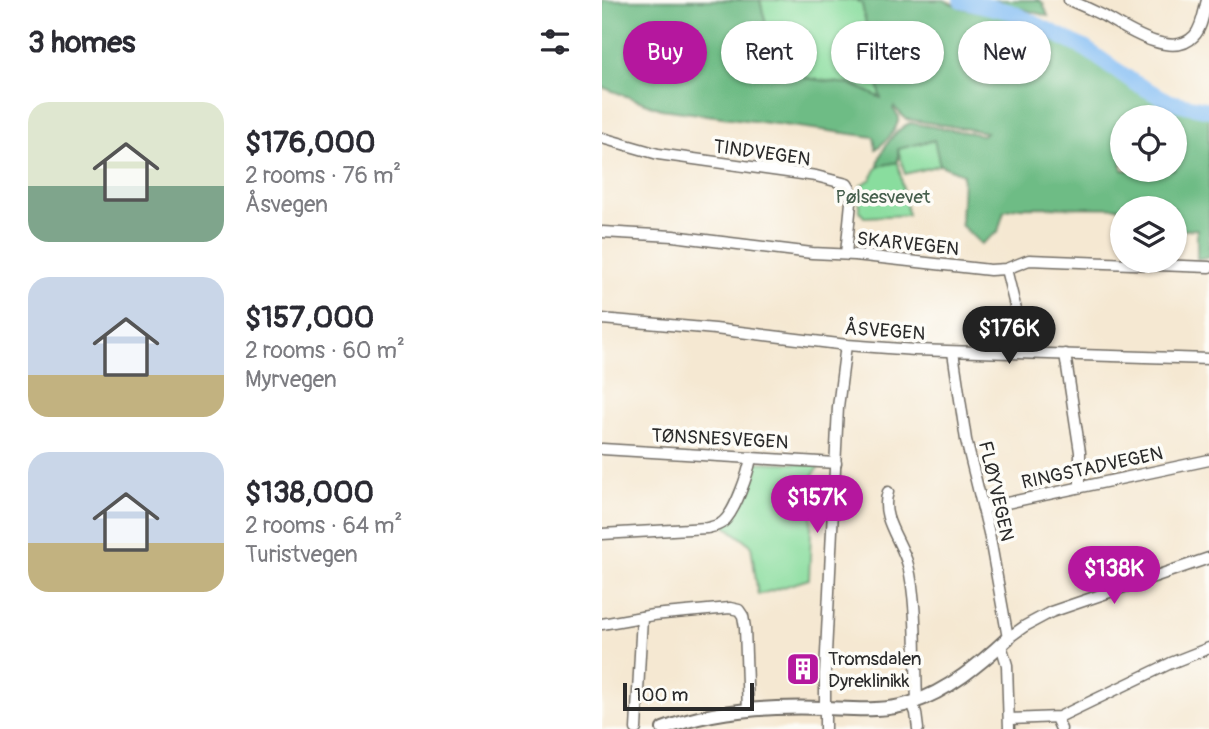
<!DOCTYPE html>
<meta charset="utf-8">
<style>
:root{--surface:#fff;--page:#f7f7f7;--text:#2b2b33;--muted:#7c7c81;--accent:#b5179e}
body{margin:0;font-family:Pangolin,sans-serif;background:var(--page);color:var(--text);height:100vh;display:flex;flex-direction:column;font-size:26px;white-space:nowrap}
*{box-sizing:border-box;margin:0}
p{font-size:23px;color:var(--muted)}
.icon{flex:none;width:38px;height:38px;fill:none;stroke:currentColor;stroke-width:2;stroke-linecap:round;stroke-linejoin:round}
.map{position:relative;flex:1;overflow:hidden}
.side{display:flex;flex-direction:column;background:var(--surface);width:602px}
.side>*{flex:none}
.hud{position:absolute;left:21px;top:21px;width:480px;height:63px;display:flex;gap:14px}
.tools{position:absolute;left:508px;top:105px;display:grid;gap:14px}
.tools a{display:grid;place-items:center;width:77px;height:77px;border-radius:50%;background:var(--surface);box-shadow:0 2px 5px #0004;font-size:35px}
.scale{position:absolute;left:21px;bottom:18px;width:131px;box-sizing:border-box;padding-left:7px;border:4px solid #2b2b2b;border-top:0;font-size:19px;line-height:24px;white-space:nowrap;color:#2b2b2b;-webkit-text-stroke:5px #fdfcf7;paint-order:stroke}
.price{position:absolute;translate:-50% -60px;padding:0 16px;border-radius:24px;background:var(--accent);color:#fff;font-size:23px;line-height:46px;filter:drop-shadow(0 2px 4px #0008)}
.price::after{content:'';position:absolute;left:50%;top:42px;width:21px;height:16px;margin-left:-10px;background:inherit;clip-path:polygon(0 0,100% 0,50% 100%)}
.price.on{background:#222;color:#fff}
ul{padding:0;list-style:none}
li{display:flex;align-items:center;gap:21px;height:175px;padding:0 28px}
li span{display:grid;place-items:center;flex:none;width:196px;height:140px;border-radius:21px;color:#555}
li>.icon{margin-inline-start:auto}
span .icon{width:84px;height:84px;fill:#fffc;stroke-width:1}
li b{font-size:30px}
h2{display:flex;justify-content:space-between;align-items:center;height:84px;padding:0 28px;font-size:30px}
.tag{padding:0 24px;border-radius:32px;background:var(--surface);box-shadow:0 2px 5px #0004;font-size:24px;line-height:63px}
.tag.on{background:var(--accent);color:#fff}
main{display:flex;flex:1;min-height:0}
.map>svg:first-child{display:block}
.green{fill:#89dd9e;stroke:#5a8464;stroke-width:2}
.forest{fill:#6ebc85;stroke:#4c7458;stroke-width:2;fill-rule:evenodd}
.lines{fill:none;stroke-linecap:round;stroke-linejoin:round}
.river{stroke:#83bdf4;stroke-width:16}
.minor-casing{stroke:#726d65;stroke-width:13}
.tertiary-casing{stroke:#726d65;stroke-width:16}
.minor{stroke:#fff;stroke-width:10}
.tertiary{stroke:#fff;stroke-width:12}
.labels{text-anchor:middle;stroke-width:7;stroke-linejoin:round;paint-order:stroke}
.street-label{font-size:19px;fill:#2b2b2b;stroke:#fdfcf7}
.park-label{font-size:19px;fill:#47604e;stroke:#fdfcf7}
.poi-label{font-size:19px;fill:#2b2b2b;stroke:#fdfcf7;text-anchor:start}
</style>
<main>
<section class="side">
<h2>3 homes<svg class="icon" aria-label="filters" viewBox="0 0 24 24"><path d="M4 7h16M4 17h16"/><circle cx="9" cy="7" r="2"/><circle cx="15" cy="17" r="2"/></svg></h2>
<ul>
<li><span style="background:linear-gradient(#dfe7d0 60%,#7fa58c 0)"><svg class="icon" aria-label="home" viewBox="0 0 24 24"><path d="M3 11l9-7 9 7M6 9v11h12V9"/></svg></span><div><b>$176,000</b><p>2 rooms · 76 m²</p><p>Åsvegen</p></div></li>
<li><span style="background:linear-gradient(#c9d6e8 70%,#c2b280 0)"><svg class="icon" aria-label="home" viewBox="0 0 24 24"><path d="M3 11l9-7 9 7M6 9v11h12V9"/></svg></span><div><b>$157,000</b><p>2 rooms · 60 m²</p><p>Myrvegen</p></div></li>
<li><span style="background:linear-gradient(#c9d6e8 65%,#c2b280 0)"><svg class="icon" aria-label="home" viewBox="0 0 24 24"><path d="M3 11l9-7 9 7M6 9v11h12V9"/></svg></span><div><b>$138,000</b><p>2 rooms · 64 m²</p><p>Turistvegen</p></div></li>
</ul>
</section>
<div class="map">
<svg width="607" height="729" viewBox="0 0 607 729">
<rect width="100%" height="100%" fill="#fdfcf7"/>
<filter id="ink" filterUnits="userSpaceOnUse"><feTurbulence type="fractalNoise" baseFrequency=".0143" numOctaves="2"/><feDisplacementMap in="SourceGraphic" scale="14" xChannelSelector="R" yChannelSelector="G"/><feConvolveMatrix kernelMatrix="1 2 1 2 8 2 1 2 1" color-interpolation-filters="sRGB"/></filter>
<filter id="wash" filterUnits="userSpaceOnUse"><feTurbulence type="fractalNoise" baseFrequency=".00686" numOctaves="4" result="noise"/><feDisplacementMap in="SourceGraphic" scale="28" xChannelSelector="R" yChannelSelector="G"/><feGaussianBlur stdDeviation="1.57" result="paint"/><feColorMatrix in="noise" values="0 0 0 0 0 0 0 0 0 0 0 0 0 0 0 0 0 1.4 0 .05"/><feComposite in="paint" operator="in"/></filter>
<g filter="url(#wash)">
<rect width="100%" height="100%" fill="#f5e8d2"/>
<!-- green -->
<g class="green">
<polygon points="158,0 255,0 260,4 280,98 251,85 203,78 170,50"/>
<polygon points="332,139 338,165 303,174 296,149"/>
<polygon points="296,162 306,215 262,217 257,211 259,185 269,179 276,166"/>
<polygon points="153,462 219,464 205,483 211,485 207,579 156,595 149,545 122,525"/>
</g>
<!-- forest -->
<g class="forest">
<path d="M0 0H158L170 50 203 78 251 85 279 98 260 4 255 0H342L360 8 405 17 482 53 569 102 607 110V257L595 259V229L572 231V208L417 207 402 211 396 232 379 244 359 225 361 174 338 165 332 140 296 149V162L276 166C277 151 294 129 308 123L381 135 384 132 304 119 292 107 291 109 297 117C295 130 284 142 274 149L272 137 59 109 0 87ZM520 117H572V170H520Z"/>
<polygon points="387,0 436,0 441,3 446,16"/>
</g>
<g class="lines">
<!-- river -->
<polyline class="river" points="359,0 409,12 484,49 533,83 568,102 607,110"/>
</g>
</g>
<g filter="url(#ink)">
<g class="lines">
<!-- minor casing -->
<g class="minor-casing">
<g id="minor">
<path d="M467 0C479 5 490 10 502 16 523 28 570 60 592 36 600 28 602 11 605 0"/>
<polyline points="0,138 56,154 214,176 245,184 250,192 244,254"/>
<polyline points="0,232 71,236 210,253 253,255 388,270 404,269 427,260 607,267"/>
<polyline points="404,269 417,322 419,351"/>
<polyline points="0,319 113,329 245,345 313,350 607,359"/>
<polyline points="351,352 364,440 387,533 406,638"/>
<polyline points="463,354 478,452 478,486"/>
<polyline points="0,449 234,463"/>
<path d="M286 492C277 518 300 541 306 565 316 605 313 659 315 701"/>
<polyline points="381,508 607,460"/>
<path d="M0 534 105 528C110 527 116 526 121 522 133 512 146 474 149 458"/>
<polyline points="0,624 51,615 128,608 137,610 141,616 143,628 146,711"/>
<polyline points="406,638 423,626 449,612 607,558"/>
<polyline points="399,645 405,665 407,729"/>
<polyline points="310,703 314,713 316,729"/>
<polyline points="454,718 459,729"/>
<polyline points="408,719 457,717 569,663 607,648"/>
<polyline points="34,729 40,617"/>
<polyline points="223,729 223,674 236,407 244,345"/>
</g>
</g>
<!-- tertiary casing -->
<g class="tertiary-casing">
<path id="tertiary" d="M61 729C111 709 171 706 224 708 252 709 283 712 309 703 346 691 378 664 406 638"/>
</g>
<!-- minor -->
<use href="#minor" class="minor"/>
<!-- tertiary -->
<use href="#tertiary" class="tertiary"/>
</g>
</g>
<!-- icons -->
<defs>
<g id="building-square" transform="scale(1.75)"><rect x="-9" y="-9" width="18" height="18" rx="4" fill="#b5179e" stroke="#fdfcf7"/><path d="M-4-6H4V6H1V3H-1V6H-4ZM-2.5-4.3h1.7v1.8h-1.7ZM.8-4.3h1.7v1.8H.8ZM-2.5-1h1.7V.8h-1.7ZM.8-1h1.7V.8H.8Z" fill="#fff"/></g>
</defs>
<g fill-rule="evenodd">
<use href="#building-square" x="201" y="669"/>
</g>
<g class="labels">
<!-- street labels -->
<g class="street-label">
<text transform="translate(160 152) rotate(8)" y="7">TINDVEGEN</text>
<text transform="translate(306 243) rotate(6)" y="7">SKARVEGEN</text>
<text transform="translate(283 330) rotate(4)" y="7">ÅSVEGEN</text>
<text transform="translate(118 438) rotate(3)" y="7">TØNSNESVEGEN</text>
<text transform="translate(490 467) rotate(-12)" y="7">RINGSTADVEGEN</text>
<text transform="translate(395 491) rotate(77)" y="7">FLØYVEGEN</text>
</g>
<!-- park labels -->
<g class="park-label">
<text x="281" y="203">Pølsesvevet</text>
</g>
<!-- poi labels -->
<g class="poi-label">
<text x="226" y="665">Tromsdalen<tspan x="226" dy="22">Dyreklinikk</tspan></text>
</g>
</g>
</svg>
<div class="tools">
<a><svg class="icon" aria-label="locate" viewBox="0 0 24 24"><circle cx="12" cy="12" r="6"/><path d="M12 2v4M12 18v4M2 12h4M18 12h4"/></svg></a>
<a><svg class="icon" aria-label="layers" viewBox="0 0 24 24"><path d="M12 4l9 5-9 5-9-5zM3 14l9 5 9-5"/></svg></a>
</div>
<div class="scale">100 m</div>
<b class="price on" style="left:407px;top:366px">$176K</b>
<b class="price" style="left:215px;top:535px">$157K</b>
<b class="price" style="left:512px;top:606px">$138K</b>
<div class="hud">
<a class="tag on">Buy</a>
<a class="tag">Rent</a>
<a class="tag">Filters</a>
<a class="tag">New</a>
</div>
</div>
</main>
